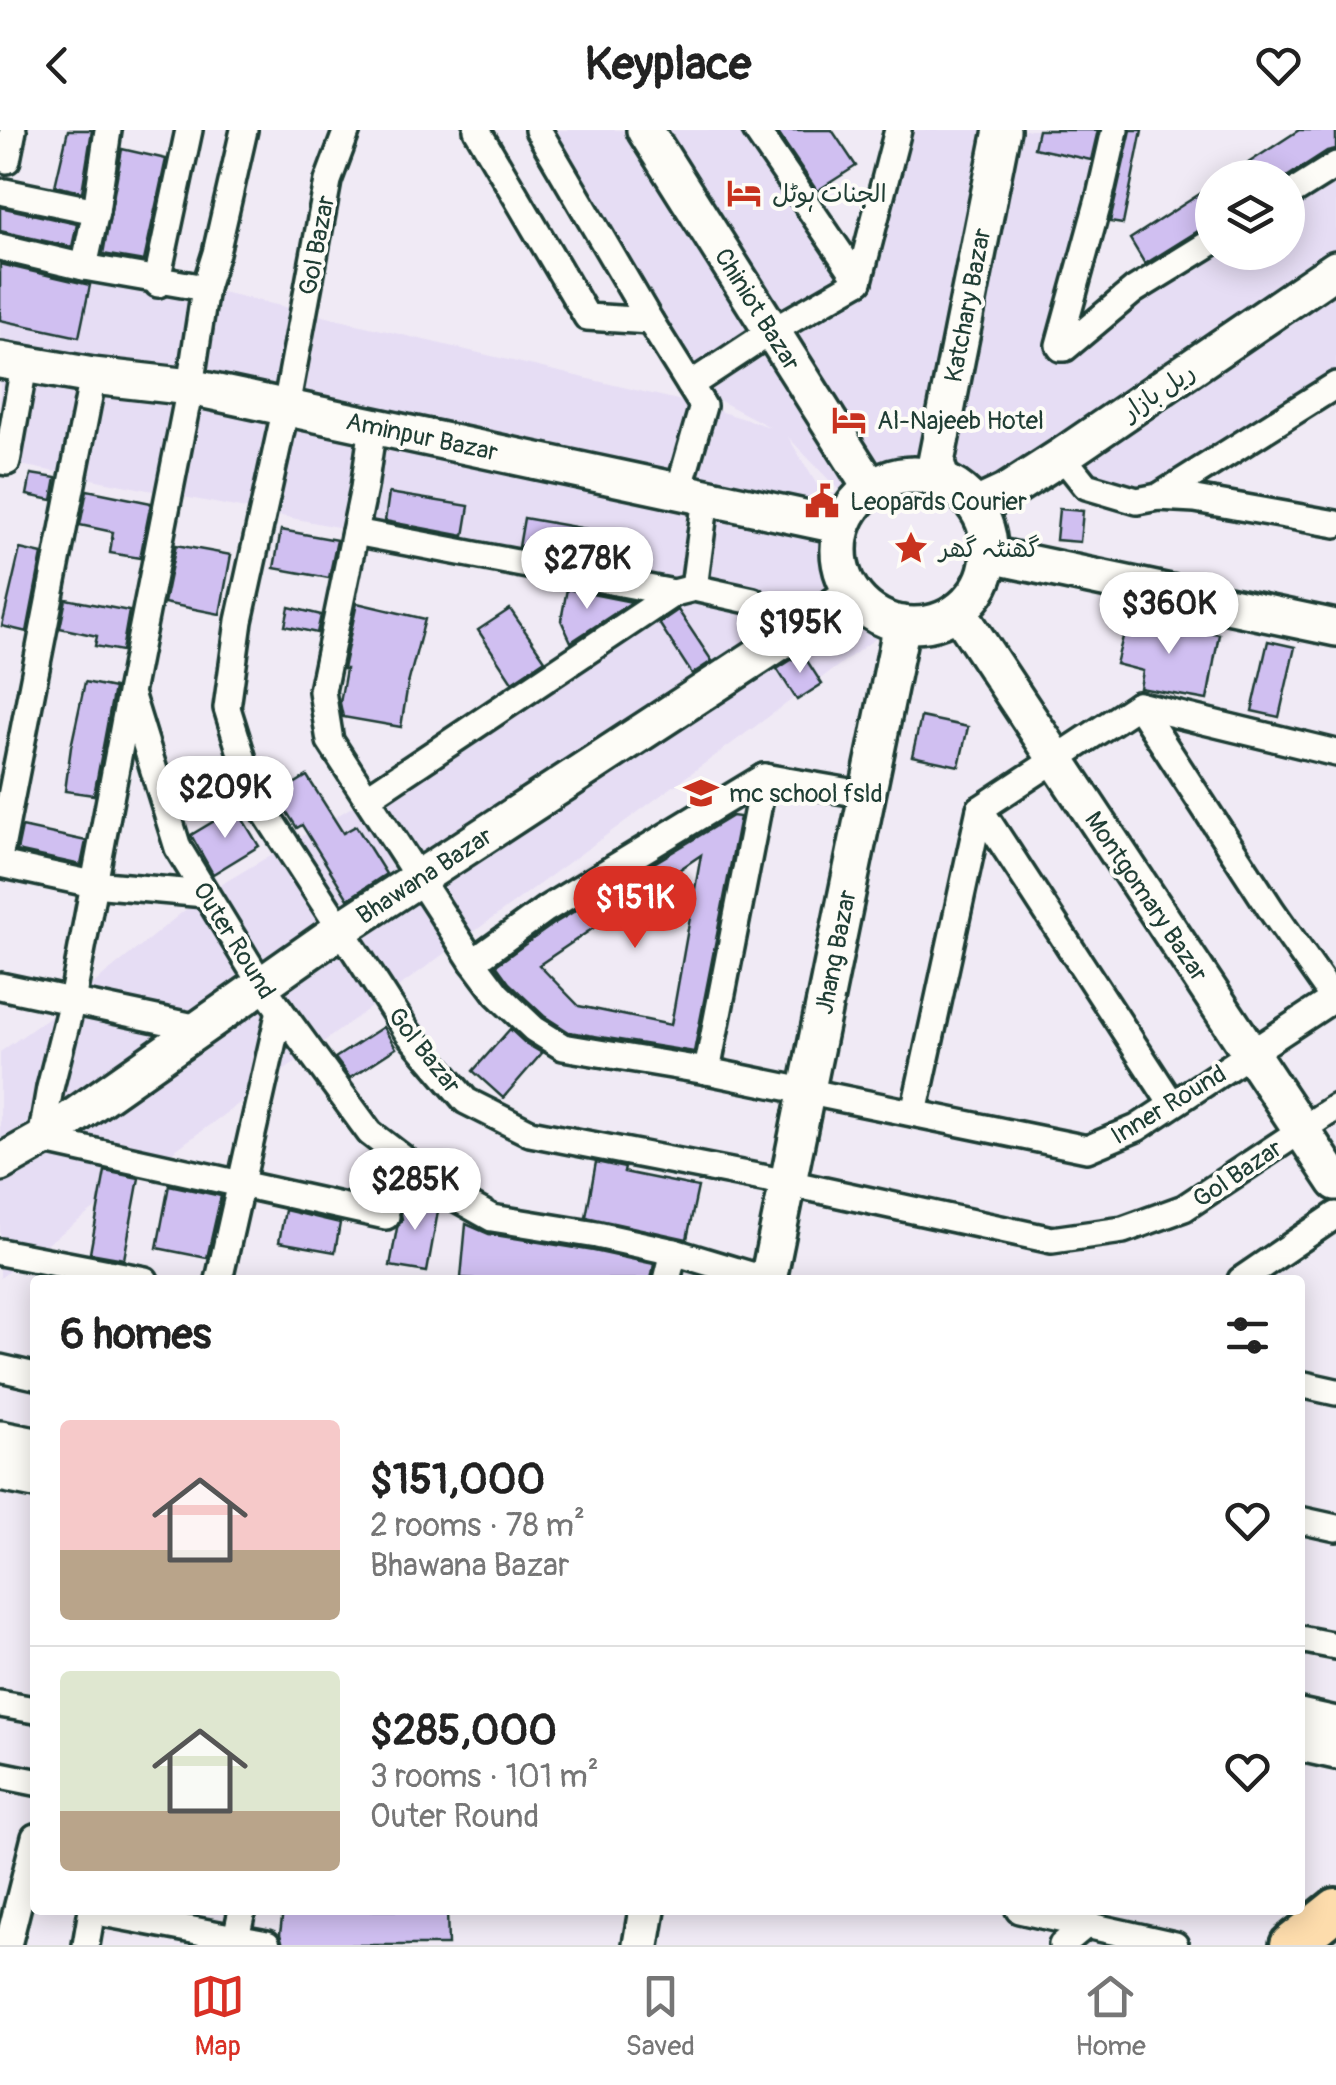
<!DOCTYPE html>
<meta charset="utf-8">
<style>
:root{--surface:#fff;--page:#f6f6f6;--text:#222;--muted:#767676;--line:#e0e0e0;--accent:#d93025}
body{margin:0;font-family:Pangolin,"Playpen Sans Arabic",sans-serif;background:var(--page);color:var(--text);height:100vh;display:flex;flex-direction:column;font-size:38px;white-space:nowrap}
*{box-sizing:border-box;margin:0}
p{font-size:32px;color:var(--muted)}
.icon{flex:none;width:55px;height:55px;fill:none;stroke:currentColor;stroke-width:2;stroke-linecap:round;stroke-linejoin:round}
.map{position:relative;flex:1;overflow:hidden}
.panel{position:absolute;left:30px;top:1145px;width:1275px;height:640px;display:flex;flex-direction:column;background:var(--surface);border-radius:10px;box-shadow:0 5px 25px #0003}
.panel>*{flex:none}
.tools{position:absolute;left:1195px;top:30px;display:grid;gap:20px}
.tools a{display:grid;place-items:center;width:110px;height:110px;border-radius:50%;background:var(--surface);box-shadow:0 5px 25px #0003;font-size:50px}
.price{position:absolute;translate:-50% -85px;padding:0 22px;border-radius:35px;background:#fff;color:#222;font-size:32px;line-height:65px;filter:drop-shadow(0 2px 5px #0008)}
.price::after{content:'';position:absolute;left:50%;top:60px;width:30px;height:22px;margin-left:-15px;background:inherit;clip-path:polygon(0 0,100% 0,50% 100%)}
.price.current{background:var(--accent);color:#fff}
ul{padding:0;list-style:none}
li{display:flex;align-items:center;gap:30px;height:250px;padding:0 30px}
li+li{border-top:2px solid var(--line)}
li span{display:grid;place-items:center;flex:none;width:280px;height:200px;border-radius:10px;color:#555}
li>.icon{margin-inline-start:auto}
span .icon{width:120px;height:120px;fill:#fffc;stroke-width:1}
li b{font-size:42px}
h2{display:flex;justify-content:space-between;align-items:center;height:120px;padding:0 30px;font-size:42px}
header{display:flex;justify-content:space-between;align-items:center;height:130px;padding:0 30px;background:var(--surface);font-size:45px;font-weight:700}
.dock{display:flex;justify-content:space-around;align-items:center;height:140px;border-top:2px solid var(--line);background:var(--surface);font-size:28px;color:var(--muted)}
.dock a{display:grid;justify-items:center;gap:5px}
.dock .current{color:var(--accent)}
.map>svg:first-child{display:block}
.built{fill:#e6ddf4}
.building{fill:#d0bff1;stroke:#1f3d34;stroke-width:2.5;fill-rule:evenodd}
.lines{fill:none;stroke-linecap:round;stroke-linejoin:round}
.street-casing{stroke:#1f3d34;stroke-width:32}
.secondary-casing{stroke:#1f3d34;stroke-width:42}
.primary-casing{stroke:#1f3d34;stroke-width:48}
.street{stroke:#fdfcf7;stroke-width:25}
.secondary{stroke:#fdfcf7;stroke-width:35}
.primary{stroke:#fddcac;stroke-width:40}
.labels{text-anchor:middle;stroke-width:8;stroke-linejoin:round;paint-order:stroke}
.poi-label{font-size:25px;fill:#1f3d34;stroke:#fdfcf7;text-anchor:start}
.street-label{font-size:25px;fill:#1f3d34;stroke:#fdfcf7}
</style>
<header><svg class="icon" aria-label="back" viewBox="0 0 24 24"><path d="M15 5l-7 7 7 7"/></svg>Keyplace<svg class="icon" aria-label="heart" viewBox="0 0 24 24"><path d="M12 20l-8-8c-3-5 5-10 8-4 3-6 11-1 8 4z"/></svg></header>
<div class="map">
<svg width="1336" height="1815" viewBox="0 0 1336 1815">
<rect width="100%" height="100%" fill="#f0eaf5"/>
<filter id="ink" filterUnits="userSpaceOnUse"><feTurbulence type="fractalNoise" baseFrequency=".01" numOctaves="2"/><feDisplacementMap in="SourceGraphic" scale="20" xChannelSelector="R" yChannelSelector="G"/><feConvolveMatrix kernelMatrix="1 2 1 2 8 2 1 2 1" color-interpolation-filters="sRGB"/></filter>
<g filter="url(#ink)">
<!-- built -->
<polygon class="built" points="538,0 761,0 855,143 896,0 1112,0 1059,213 1212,122 1288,122 1288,67 1336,36 1336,250 1158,365 1089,354 1063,324 977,372 957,354 893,347 853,375 788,307 842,396 838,419 845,465 772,471 854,472 883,488 883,503 0,1148 0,922 72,871 205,764 367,668 674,463 0,331 0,112 205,158 703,276 770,297 690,255"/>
<!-- building -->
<g class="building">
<polygon points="68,0 92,0 82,62 55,56"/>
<polygon points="776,0 832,0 856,36 817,61"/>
<polygon points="1038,0 1098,0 1091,30 1034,18"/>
<polygon points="1131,0 1142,0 1123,94 1110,92"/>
<polygon points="1299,0 1336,0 1336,19 1327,21 1285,48 1225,48"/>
<polygon points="122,19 166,29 144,131 103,124"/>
<polygon points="1212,56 1212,96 1203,98 1145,134 1130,109"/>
<polygon points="0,77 77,94 72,117 0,101"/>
<polygon points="0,134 90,155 79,207 0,190"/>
<polygon points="31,344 56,348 52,370 27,365"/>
<polygon points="87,360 151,373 140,428 110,423 113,402 80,395"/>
<polygon points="389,363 469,376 464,406 385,391"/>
<polygon points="1059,379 1083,381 1080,412 1056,410"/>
<polygon points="524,388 638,408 632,438 519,417"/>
<polygon points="281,400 337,410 329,448 274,438"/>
<polygon points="176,415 231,425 220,484 164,473"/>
<polygon points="20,419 42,424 27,502 2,496"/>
<polygon points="567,459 632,472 571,512 561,490"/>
<polygon points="66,469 129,481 122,521 95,516 97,506 60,498"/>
<polygon points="357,473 425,489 408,554 401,597 343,587 340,573 346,539 343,539"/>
<polygon points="289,477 321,485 317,503 285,496"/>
<polygon points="510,479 545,530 512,552 478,500"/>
<polygon points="678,480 712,531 692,544 659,493"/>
<polygon points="1129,484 1148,488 1148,491 1219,504 1207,570 1140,558 1143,541 1116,534"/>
<polygon points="1268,511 1295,517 1279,587 1252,581"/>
<polygon points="802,523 822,554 797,570 777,539"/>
<polygon points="85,552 114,558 94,665 65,661 71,617"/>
<polygon points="921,587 968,597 959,636 912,626"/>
<polygon points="307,646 343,703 356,696 386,744 348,769 302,695 297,698 276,665"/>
<polygon points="236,678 259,716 213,744 191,705"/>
<path d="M732 686 740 687 694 922 569 902 544 886 509 853 496 835 555 793ZM701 725 671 895 579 876 539 835Z"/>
<polygon points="22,697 86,711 81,735 17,721"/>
<polygon points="383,897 396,918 350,948 335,928"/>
<polygon points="510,899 525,913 542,923 503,968 473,941"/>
<polygon points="596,1032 625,1038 624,1042 698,1057 687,1109 586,1087"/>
<polygon points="105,1041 139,1048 124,1129 90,1123"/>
<polygon points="169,1055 221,1066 207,1128 157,1118"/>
<polygon points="403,1061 424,1065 439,1076 427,1142 390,1136 397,1098 402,1089 400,1079"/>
<polygon points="285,1080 340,1093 335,1122 279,1112"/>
<polygon points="466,1094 489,1104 594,1121 654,1134 651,1150 485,1150 461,1148"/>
<polygon points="283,1780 447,1780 448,1815 283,1815 280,1804"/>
</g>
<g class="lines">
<!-- street casing -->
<g class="street-casing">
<g id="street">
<polyline points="244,0 216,123 205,158 190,257 130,563 178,718 261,854 370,1003 451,1065 492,1088 597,1105 674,1122 767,1150"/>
<polyline points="347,0 328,51 286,277 239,491 227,578 254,665 408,903 466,971 530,1003 788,1053 1052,1110 1123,1100 1184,1078 1336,977"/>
<polyline points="477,0 587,187 650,191"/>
<polyline points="538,0 650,191 703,276 679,360"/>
<polyline points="756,0 859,151"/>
<polyline points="1115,0 1100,66 1059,215 1061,218 1065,218 1134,160 1212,112"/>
<polyline points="7,30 13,0"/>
<polyline points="5,62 96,81"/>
<polyline points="1288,65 1336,35"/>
<polyline points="0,117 84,137 205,158"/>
<polyline points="84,137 96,81 108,0"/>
<polyline points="158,154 157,150 189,0"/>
<polyline points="690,255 772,201 859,151 898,0"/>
<polyline points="373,296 364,358 322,561 330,611 473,832 497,864 534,899 563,917 707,941 1087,1019 1137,998 1336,867"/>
<polyline points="1062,326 1086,356 1137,371 1158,367 1195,369 1336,394"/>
<polyline points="0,331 7,332 24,236"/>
<polyline points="1158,367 1336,255"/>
<polyline points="355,402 674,463 694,458 753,471 781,511"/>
<polyline points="694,458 706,367"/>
<polyline points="129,568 72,871 50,958 41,1010 386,1086"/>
<polyline points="1138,575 1272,781 1334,869"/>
<polyline points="367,668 674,463"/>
<polyline points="980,679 1172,974"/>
<polyline points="0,723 93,246"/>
<polyline points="0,734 93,754 205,764"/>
<polyline points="473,832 546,779 764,647 867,665"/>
<polyline points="0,856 199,898"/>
<polyline points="707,941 764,647"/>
<polyline points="914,983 980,679 1138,575 1336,623"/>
<polyline points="0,1122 145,1150"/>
<polyline points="219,1150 280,880"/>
<polyline points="667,1150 674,1122"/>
<polyline points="1241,1150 1336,1085"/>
<polyline points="0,1238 35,1246"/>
<polyline points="1300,1254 1336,1262"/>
<polyline points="1300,1390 1336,1398"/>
<polyline points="1300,1509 1336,1516"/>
<polyline points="0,1574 35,1580"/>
<polyline points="0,1645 35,1652"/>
<polyline points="1019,1780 1175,1815"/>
<polyline points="92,1781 267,1814"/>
<polyline points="236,1808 242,1780"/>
<polyline points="8,1815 35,1707"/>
<polyline points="86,1815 92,1780"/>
<polyline points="1062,1815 1086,1795"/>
</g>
</g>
<!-- secondary casing -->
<g class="secondary-casing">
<g id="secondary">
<polyline points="645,0 871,358"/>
<polyline points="0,230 93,246 190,257 842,396"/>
<circle cx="914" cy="420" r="75"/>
<polyline points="941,350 936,332 1002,0"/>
<polyline points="976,376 1006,362 1062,326 1336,139"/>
<polyline points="990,425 1336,498"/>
<polyline points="958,481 1336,1052"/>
<polyline points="0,1033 41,1010 341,799 853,464"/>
<polyline points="768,1150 902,494"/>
<polyline points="0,1309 35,1316"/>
<polyline points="0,1343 35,1350"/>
<polyline points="1300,1587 1336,1595"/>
<polyline points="1300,1613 1336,1621"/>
<polyline points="641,1815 647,1780"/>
</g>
</g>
<!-- primary casing -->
<g class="primary-casing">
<polyline id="primary" points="1291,1815 1336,1779"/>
</g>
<!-- street -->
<use href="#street" class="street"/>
<!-- secondary -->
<use href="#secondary" class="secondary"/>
<!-- primary -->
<use href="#primary" class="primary"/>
</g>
</g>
<!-- icons -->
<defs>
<g id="hotel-bare" transform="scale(2.7)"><path d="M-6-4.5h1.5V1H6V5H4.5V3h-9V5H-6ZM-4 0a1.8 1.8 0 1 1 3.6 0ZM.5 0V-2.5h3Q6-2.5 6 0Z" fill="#c8321e" stroke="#fdfcf7" stroke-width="2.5" paint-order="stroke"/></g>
<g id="civic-bare" transform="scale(2.7)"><path d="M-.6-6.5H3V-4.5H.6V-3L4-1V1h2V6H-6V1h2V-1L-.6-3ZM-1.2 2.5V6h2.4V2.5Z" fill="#c8321e" stroke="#fdfcf7" stroke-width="2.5" paint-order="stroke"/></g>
<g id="sight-bare" transform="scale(2.7)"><path d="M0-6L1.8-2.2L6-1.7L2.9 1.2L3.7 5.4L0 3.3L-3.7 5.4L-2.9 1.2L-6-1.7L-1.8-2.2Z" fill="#c8321e" stroke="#fdfcf7" stroke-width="2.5" paint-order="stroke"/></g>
<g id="school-bare" transform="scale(2.7)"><path d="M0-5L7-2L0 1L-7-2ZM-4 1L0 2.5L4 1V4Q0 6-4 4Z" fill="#c8321e" stroke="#fdfcf7" stroke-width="2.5" paint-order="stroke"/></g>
</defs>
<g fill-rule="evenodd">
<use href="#hotel-bare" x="744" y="63"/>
<use href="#hotel-bare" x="849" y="290"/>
<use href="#civic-bare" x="822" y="371"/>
<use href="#sight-bare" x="911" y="418"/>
<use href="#school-bare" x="701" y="663"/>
</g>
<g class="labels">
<!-- poi labels -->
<g class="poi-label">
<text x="772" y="72">الجنات ہوٹل</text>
<text x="877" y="299">Al-Najeeb Hotel</text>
<text x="850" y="380">Leopards Courier</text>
<text x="939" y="427">گھنٹہ گھر</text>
<text x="729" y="672">mc school fsld</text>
</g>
<!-- street labels -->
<g class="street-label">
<text transform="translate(316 115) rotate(-79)" y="9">Gol Bazar</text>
<text transform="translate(967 175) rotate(-79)" y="9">Katchary Bazar</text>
<text transform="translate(758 179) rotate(58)" y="9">Chiniot Bazar</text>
<text transform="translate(1158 261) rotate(-34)" y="9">ریل بازار</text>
<text transform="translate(422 306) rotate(12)" y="9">Aminpur Bazar</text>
<text transform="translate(424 745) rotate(-33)" y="9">Bhawana Bazar</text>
<text transform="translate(1147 766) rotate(56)" y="9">Montgomary Bazar</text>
<text transform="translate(235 810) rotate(58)" y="9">Outer Round</text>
<text transform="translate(835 822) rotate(-79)" y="9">Jhang Bazar</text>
<text transform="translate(425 920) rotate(52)" y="9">Gol Bazar</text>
<text transform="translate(1168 974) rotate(-31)" y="9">Inner Round</text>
<text transform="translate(1237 1043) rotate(-34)" y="9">Gol Bazar</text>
</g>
</g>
</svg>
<div class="tools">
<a><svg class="icon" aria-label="layers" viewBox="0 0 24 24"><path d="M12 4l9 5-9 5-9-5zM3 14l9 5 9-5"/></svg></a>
</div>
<b class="price" style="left:587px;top:482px">$278K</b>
<b class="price" style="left:1169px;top:527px">$360K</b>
<b class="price" style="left:800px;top:546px">$195K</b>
<b class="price" style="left:225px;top:711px">$209K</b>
<b class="price current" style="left:635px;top:821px">$151K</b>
<b class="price" style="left:415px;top:1103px">$285K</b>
<section class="panel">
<h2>6 homes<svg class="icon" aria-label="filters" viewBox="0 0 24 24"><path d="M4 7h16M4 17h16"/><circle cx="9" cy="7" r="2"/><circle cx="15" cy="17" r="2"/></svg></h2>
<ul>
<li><span style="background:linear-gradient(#f6c9c9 65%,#b9a48a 0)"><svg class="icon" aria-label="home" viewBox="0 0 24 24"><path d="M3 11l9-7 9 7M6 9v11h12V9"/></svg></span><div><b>$151,000</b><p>2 rooms · 78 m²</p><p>Bhawana Bazar</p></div><svg class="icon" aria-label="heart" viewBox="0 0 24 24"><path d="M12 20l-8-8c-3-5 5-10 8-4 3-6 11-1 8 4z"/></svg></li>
<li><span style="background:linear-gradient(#dfe7d0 70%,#b9a48a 0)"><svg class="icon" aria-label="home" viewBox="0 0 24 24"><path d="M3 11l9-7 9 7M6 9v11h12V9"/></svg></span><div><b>$285,000</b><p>3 rooms · 101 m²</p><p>Outer Round</p></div><svg class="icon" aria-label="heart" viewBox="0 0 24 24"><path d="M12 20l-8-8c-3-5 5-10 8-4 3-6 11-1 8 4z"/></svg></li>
</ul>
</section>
</div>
<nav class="dock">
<a class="current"><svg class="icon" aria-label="map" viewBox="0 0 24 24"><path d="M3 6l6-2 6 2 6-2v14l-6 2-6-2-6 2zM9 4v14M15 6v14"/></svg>Map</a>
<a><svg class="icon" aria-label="saved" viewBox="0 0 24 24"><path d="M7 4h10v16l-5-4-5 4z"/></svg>Saved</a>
<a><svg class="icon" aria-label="home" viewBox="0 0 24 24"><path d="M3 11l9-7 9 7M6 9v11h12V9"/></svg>Home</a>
</nav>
